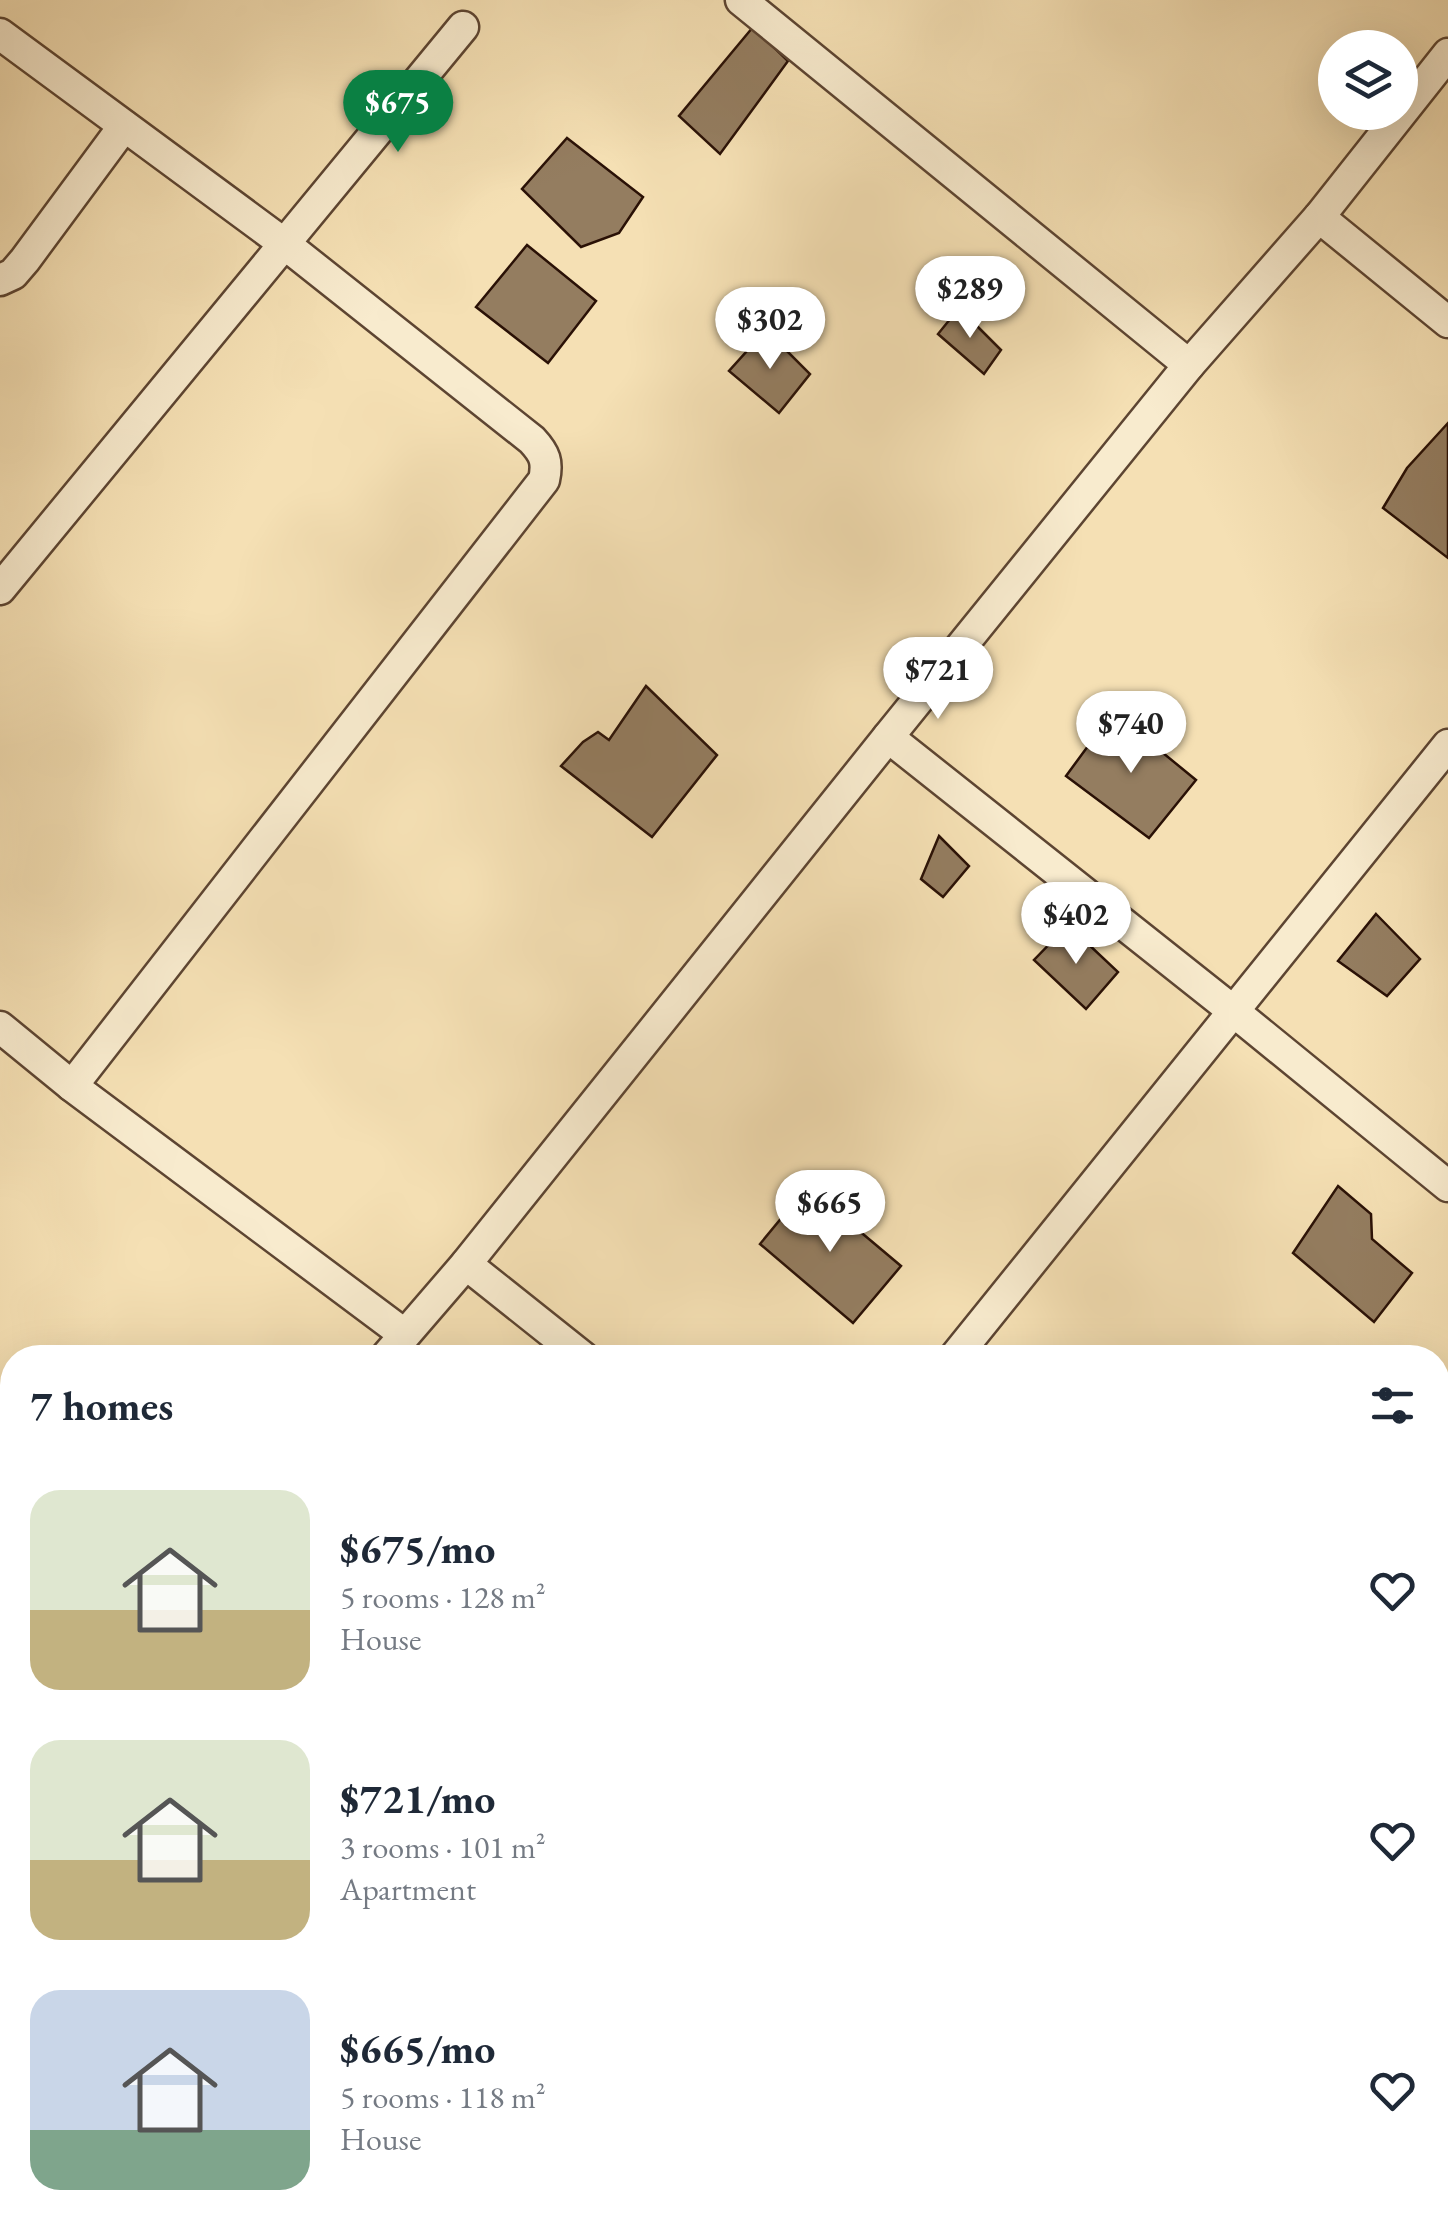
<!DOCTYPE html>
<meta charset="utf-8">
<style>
:root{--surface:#fff;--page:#f2f2f3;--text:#1f2937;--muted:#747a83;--accent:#0b8043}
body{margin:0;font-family:"EB Garamond",serif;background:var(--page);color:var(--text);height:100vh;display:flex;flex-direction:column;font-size:38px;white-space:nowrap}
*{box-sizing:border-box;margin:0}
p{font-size:32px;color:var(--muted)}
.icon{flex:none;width:55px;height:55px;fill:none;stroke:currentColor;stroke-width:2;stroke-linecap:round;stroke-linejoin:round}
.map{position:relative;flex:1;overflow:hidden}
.sheet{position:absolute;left:0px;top:1345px;width:1450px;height:890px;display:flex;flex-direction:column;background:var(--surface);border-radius:40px 40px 0 0;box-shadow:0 10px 40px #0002}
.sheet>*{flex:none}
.controls{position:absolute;left:1318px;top:30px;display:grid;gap:20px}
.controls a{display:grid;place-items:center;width:100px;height:100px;border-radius:50%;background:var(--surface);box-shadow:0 10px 40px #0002;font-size:50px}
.price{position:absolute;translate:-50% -85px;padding:0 22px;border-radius:35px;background:#fff;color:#222;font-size:32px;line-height:65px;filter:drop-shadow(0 2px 5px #0008)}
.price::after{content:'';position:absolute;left:50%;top:60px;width:30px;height:22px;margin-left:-15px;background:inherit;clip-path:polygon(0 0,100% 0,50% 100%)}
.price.selected{background:var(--accent);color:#fff}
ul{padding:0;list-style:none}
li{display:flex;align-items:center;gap:30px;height:250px;padding:0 30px}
li span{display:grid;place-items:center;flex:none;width:280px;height:200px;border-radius:30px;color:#555}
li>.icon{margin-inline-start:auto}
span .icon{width:120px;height:120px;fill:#fffc;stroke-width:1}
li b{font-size:42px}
h2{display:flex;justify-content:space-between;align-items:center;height:120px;padding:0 30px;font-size:42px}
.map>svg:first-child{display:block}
.building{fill:#947d60;stroke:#2a1106;stroke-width:2.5}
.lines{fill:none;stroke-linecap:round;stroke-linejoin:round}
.lane-casing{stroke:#5d4532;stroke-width:20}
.street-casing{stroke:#5d4532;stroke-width:35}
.path{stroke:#2a1106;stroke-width:6;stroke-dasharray:2.5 5;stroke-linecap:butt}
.lane{stroke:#f8ebce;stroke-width:15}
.street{stroke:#f8ebce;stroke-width:30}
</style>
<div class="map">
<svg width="1448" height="2235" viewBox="0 0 1448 2235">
<rect width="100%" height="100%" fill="#f5e0b4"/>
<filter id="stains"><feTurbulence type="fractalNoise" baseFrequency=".002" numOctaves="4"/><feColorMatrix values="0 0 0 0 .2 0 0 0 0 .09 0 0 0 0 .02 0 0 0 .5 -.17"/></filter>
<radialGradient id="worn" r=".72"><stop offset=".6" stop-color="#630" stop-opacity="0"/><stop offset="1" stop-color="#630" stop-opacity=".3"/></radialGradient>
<!-- building -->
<g class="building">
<polygon points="753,27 788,61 720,154 679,116"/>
<polygon points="567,138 643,197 619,233 581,247 522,189"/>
<polygon points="527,245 596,301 548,363 476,307"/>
<polygon points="959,308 1001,350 984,374 938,334"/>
<polygon points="766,330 810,374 779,413 729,371"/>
<polygon points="1448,423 1448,558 1383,508 1407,468"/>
<polygon points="646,686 717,755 652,837 561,766 583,742 598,732 609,740"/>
<polygon points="1113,712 1196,780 1149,838 1066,776"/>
<polygon points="939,836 969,866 943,897 921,879"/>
<polygon points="1376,914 1420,959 1387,996 1338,961"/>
<polygon points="1068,925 1118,972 1086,1009 1034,960"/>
<polygon points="1338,1186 1371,1214 1372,1239 1412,1273 1374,1322 1293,1253"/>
<polygon points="807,1187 901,1266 853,1323 760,1244"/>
</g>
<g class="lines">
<!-- lane casing -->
<g class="lane-casing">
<g id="lane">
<polyline points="596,2231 601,2235"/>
<polyline points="898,2235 908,2222"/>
</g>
</g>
<!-- street casing -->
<g class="street-casing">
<g id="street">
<polyline points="741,0 1189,365"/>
<path d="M0 34 286 245 532 440C545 454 548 462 544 480L72 1086"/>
<polyline points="1319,217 1448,322"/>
<polyline points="0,280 13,274 25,260 124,126"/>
<polyline points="0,589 463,27"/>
<polyline points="888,737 1232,1010 1448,1186"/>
<polyline points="0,1027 72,1086 404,1334"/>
<polyline points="466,1264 584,1358"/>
<polyline points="385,1358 466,1264 888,737 1189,365 1319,217 1448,54"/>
<polyline points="954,1358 1448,745"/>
<polyline points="1438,1557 1448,1543"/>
<polyline points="0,1835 12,1819"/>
<polyline points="1438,2037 1448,2045"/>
<polyline points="237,2235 247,2222"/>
</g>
</g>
<!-- path -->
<polyline class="path" points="1342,2222 1356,2235"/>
<!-- lane -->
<use href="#lane" class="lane"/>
<!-- street -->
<use href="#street" class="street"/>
</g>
<rect width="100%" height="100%" filter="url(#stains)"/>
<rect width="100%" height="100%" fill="url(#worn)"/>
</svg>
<div class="controls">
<a><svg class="icon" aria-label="layers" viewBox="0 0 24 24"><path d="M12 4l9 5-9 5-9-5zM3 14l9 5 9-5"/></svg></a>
</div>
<b class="price selected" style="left:398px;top:155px">$675</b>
<b class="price" style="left:970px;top:341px">$289</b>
<b class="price" style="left:770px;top:372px">$302</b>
<b class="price" style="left:938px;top:722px">$721</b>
<b class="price" style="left:1131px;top:776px">$740</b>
<b class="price" style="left:1076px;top:967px">$402</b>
<b class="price" style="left:830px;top:1255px">$665</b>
<section class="sheet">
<h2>7 homes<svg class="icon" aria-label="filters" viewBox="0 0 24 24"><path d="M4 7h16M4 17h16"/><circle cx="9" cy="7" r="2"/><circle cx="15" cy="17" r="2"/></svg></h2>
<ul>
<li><span style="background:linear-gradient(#dfe7d0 60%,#c2b280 0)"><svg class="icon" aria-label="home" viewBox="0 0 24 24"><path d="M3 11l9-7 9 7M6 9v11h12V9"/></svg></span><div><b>$675/mo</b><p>5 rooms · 128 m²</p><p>House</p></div><svg class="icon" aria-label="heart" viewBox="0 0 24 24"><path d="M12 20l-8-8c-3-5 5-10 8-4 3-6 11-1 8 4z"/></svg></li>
<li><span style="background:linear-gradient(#dfe7d0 60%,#c2b280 0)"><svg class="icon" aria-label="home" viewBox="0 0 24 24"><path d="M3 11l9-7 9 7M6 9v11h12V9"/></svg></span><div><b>$721/mo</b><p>3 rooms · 101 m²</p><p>Apartment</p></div><svg class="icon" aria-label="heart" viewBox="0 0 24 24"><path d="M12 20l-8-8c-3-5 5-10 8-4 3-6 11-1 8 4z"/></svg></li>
<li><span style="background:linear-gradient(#c9d6e8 70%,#7fa58c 0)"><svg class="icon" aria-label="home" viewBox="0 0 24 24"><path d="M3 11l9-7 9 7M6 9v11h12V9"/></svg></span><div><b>$665/mo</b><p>5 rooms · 118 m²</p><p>House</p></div><svg class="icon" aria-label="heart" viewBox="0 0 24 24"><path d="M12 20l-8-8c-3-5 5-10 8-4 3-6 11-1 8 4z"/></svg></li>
</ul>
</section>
</div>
